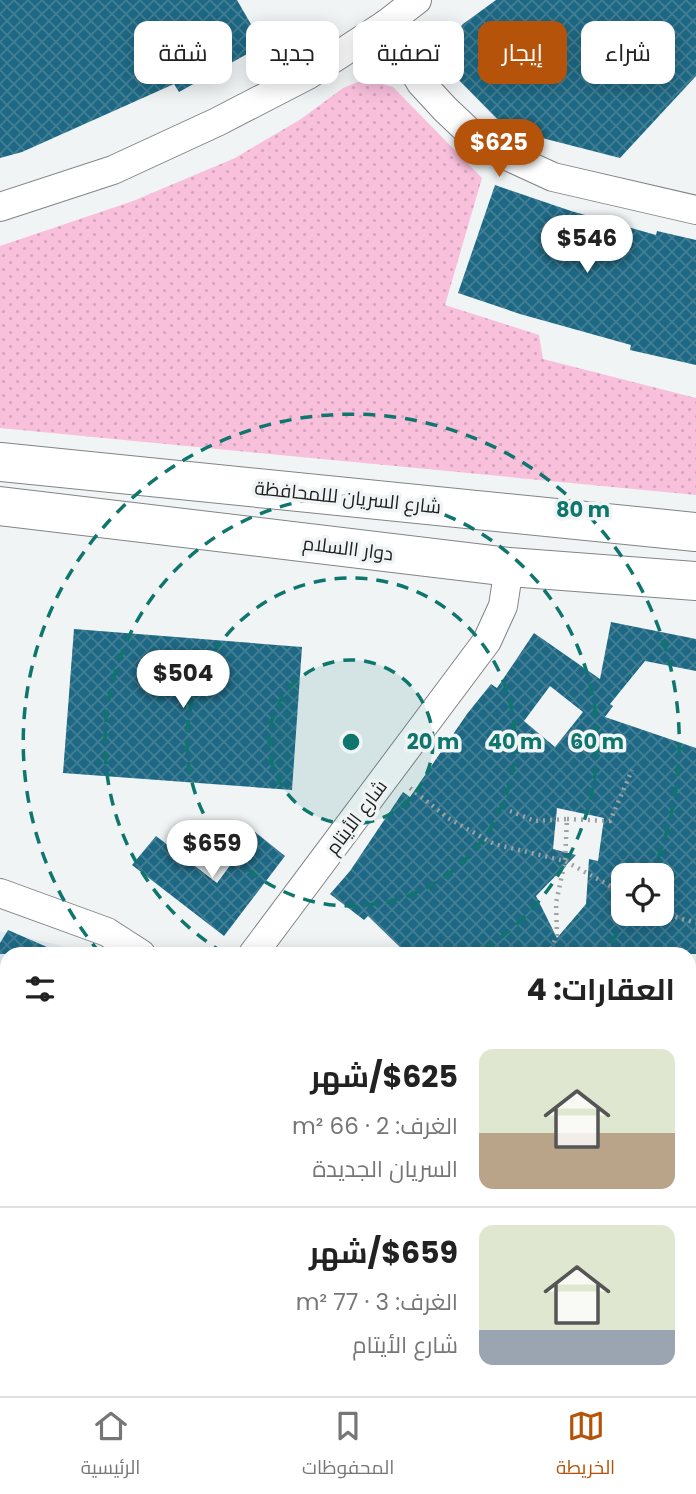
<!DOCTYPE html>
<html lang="ar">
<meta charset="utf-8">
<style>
:root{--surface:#fff;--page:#f2f2f2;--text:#222;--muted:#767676;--line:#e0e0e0;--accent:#b45309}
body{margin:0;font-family:Poppins,Cairo,sans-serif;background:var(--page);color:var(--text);direction:rtl;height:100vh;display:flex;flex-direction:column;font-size:26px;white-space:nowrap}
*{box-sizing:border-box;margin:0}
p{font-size:23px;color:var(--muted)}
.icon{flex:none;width:38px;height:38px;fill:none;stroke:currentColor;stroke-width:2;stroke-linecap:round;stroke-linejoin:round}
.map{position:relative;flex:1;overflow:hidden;direction:ltr}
.drawer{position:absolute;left:0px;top:947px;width:696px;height:450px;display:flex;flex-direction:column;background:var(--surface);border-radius:21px 21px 0 0;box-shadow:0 4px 18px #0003;direction:rtl}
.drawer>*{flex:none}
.banner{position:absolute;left:21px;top:21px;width:654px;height:63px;direction:rtl;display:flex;gap:14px}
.fabs{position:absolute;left:611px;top:863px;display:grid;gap:14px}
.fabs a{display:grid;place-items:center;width:63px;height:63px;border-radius:14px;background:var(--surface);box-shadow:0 4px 18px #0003;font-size:35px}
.price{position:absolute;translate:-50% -60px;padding:0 16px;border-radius:24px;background:#fff;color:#222;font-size:23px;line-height:46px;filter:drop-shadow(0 2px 4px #0008)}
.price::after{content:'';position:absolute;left:50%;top:42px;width:21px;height:16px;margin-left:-10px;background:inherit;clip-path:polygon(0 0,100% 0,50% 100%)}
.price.selected{background:var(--accent);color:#fff}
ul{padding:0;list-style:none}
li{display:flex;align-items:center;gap:21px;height:175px;padding:0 21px}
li+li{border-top:2px solid var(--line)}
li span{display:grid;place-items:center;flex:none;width:196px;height:140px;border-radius:14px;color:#555}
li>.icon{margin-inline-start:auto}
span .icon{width:84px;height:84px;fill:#fffc;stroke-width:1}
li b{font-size:30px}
h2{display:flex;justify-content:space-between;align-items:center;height:84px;padding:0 21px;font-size:30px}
.chip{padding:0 24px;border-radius:14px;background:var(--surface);box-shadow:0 4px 18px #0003;font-size:24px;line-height:63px}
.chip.selected{background:var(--accent);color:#fff}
.dock{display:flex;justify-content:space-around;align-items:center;height:98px;border-top:2px solid var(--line);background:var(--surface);font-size:19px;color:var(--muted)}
.dock a{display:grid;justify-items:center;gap:4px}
.dock .selected{color:var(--accent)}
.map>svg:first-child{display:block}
.built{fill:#deeaf0}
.grass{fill:url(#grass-dots)}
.building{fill:url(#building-cross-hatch);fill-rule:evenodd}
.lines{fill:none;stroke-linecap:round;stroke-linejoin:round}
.service-casing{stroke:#818486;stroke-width:16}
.minor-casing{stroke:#818486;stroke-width:30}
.primary-casing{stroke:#818486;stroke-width:40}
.path{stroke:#9fa2a3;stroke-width:4.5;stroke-dasharray:2 5;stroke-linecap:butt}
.service{stroke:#fff;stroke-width:14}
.minor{stroke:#fff;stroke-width:28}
.primary{stroke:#fff;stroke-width:38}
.ring{fill:none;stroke:#0f766e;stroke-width:3.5;stroke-dasharray:12 9}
.labels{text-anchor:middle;stroke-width:7;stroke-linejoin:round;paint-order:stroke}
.street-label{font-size:19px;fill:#1c1d1e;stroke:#f0f4f5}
.centre{fill:#0f766e;stroke:#f0f4f5;stroke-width:3.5}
.ring-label{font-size:21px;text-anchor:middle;font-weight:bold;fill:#0f766e;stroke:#f0f4f5;stroke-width:7;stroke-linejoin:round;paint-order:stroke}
</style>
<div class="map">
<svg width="696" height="1396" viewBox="0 0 696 1396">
<defs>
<pattern id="grass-dots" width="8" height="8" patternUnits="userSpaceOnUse" patternTransform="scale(1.75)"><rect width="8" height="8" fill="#f9c0dc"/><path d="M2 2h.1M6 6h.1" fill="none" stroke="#d5a5bc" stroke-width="1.8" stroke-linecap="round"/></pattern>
<pattern id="building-cross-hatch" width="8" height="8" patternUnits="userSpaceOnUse" patternTransform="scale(1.75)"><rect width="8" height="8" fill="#1d6985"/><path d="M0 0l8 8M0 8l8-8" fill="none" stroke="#447e93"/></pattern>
</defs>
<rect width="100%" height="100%" fill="#f0f4f5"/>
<!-- built -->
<polygon class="built" points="0,931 70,948 82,954 7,954 7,1147 0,1142"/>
<!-- grass -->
<polygon class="grass" points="365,79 393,87 482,178 445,305 539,335 543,359 696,398 696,495 0,428 0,246 133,201 235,158 301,119 343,88"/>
<!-- building -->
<g class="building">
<polygon points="0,0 237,0 263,45 179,92 174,84 22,152 0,158"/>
<polygon points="496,0 696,0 696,76 620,158 507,129 441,62 449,41 463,24"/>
<polygon points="495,185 571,211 656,235 657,231 696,240 696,365 630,350 631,345 520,314 458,293"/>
<path d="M611 622 696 639V671L645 661 610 704 613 706 605 717 696 748V954H407L368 916 364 920 330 894 350 871 403 792 410 797 467 714 491 684 497 688 534 633 600 679ZM550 686 583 712 555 747 524 721ZM557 808 604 818 598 861 589 859 586 904 557 938 536 896 576 855 553 849ZM623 875H662V914H623Z"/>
<polygon points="74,629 302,647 292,790 63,773"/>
<polygon points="255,832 285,856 224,936 132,865 156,836 217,883"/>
<polygon points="8,930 63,954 0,954 0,943"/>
</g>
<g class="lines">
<!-- service casing -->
<g class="service-casing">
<polyline id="service" points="0,1335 7,1341"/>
</g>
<!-- minor casing -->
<g class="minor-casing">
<g id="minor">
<polyline points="386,24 421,83 445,109 483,145 553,177 696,210"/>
<polyline points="0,207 113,170 217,122 308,75 386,24 417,0"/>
<polyline points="0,893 107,932 141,954"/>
<polyline points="253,954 487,641 503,606 509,567"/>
<polyline points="690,1045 696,1053"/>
<polyline points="0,1281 7,1272"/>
<polyline points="690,1326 696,1318"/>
<polyline points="67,1396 71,1390"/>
<polyline points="422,1396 424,1390"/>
<polyline points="632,1396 637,1390"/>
</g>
</g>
<!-- primary casing -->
<g class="primary-casing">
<g id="primary">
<polyline points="0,462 696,532"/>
<polyline points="0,506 509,567 696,581"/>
</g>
</g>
<!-- path -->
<g class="path">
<polyline points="410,788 448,818 494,844 565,861 623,893"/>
<polyline points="510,811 535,821 567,819 565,861 556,903 557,935 549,954"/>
<polyline points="567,819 610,821 632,770"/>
<polyline points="662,913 696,923"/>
</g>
<!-- service -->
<use href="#service" class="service"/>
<!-- minor -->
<use href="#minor" class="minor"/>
<!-- primary -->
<use href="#primary" class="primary"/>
</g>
<!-- distance rings -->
<circle cx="351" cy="742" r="82" fill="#0f766e" fill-opacity=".12"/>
<g class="ring">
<circle cx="351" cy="742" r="82"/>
<circle cx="351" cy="742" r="164"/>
<path d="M224 953A246 246 0 1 1 478 953"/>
<path d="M629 916A328 328 0 0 1 602 953M100 953A328 328 0 1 1 652 873"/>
</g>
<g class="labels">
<!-- street labels -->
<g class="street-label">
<text transform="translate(348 497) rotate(6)" y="7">شارع السريان لللمحافظة</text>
<text transform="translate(348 548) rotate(7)" y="7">دوار االسلام</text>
<text transform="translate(356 817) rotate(-53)" y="7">شارع الأيتام</text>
</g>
</g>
<circle cx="351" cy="742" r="10" class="centre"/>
<g class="ring-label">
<text x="583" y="517">80 m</text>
<text x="433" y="749">20 m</text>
<text x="515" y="749">40 m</text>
<text x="597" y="749">60 m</text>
</g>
</svg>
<div class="fabs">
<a><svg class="icon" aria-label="locate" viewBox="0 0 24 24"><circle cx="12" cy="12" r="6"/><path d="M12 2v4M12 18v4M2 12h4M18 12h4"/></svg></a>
</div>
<b class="price selected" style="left:499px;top:179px">$625</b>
<b class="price" style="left:587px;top:275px">$546</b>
<b class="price" style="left:183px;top:710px">$504</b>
<b class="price" style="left:212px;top:880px">$659</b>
<div class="banner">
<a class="chip">شراء</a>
<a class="chip selected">إيجار</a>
<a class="chip">تصفية</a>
<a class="chip">جديد</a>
<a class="chip">شقة</a>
</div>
<section class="drawer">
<h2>العقارات: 4<svg class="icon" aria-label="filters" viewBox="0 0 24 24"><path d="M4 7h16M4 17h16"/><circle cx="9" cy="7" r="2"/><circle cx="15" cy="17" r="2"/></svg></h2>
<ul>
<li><span style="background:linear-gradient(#dfe7d0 60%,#b9a48a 0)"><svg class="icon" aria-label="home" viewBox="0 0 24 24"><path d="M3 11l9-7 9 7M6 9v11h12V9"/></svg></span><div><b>$625/شهر</b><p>الغرف: 2 · 66 m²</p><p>السريان الجديدة</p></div></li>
<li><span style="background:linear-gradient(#dfe7d0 75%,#9aa5b1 0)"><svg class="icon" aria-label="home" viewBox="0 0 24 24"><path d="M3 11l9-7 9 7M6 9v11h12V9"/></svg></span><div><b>$659/شهر</b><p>الغرف: 3 · 77 m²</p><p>شارع الأيتام</p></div></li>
</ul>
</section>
</div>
<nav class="dock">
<a class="selected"><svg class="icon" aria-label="map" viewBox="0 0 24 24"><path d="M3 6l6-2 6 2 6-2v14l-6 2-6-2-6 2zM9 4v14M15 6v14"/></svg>الخريطة</a>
<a><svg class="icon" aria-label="saved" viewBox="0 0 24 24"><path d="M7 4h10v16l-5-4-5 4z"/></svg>المحفوظات</a>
<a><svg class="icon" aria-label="home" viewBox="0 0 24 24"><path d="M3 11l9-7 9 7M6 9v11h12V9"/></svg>الرئيسية</a>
</nav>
